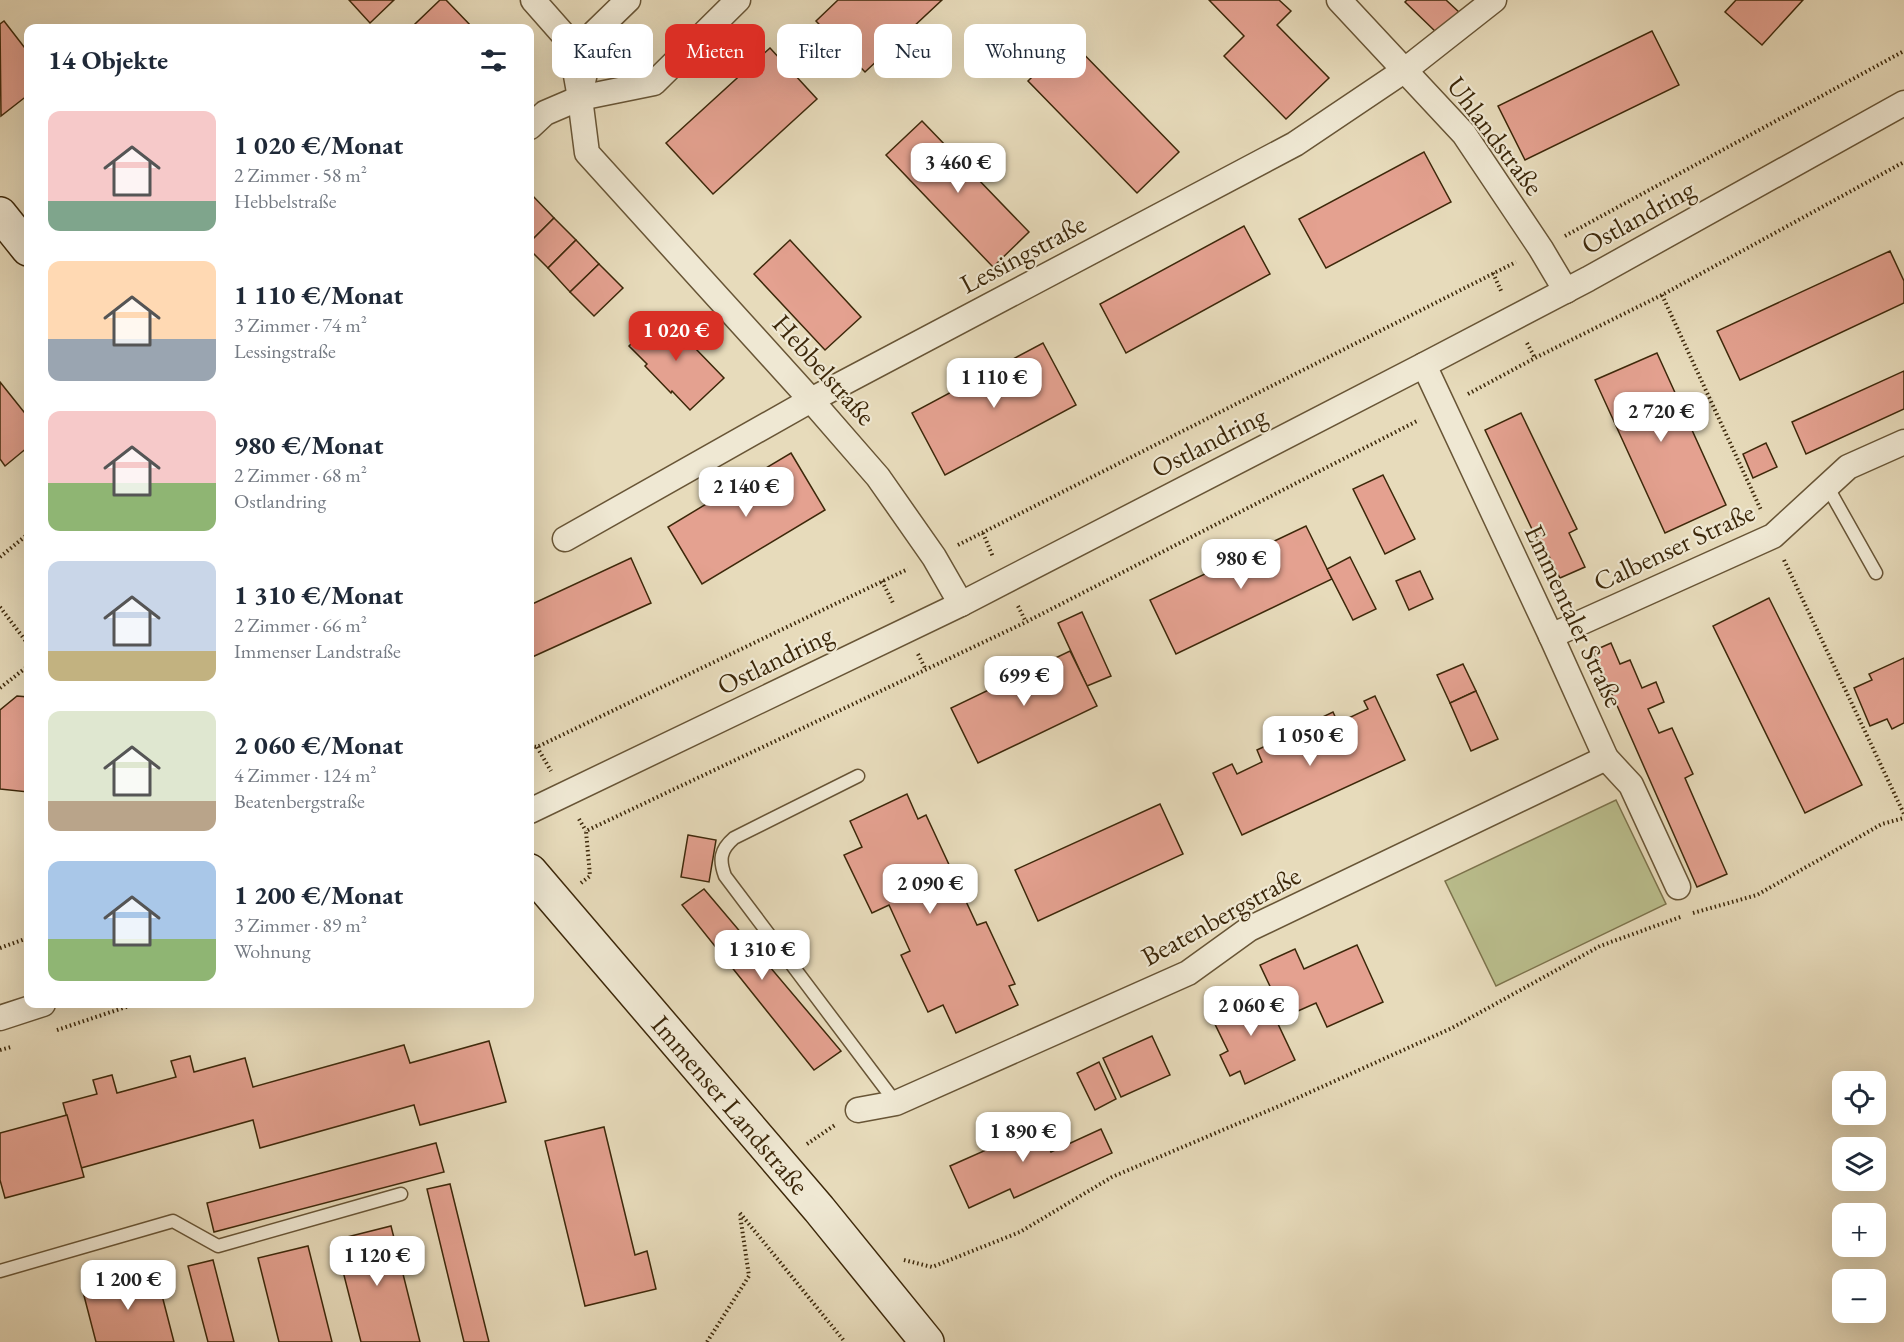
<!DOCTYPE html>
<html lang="de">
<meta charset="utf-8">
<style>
:root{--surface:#fff;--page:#f2f2f3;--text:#1f2937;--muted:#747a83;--accent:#d93025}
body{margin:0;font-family:"EB Garamond",serif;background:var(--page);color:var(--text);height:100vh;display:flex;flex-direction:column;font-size:22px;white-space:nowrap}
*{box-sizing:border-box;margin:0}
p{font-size:20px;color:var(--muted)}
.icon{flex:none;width:33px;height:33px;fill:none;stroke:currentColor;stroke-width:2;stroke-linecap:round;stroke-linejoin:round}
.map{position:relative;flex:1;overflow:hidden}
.side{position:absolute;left:24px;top:24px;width:510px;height:984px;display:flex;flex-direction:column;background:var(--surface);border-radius:12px;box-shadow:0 6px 24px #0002}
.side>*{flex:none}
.top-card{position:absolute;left:552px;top:24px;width:570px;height:54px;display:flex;gap:12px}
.controls{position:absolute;left:1832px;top:1071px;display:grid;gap:12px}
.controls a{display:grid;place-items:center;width:54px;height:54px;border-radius:12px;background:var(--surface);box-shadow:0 6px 24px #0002;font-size:30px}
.price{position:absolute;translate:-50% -51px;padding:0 14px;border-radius:12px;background:#fff;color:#222;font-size:20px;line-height:39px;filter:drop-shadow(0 2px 3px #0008)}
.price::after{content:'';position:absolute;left:50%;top:36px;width:18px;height:14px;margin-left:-9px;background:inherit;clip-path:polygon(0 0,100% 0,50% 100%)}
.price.selected{background:var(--accent);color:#fff}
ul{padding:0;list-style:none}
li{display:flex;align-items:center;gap:18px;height:150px;padding:0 24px}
li span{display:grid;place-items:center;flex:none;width:168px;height:120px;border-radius:12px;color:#555}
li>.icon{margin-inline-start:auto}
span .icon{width:72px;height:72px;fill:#fffc;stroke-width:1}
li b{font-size:26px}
h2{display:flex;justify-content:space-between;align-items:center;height:72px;padding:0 24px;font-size:26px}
.pill{padding:0 21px;border-radius:12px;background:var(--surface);box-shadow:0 6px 24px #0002;font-size:21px;line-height:54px}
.pill.selected{background:var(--accent);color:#fff}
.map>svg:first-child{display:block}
.green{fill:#babe8d;stroke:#7c734c;stroke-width:1.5}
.building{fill:#e4a190;stroke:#3d280a;stroke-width:1.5}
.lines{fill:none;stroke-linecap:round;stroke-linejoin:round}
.lane-casing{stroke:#685536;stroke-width:15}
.street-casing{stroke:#685536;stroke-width:27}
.secondary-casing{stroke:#3d280a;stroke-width:36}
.path{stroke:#3d280a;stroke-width:4;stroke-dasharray:1.5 3;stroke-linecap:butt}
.lane{stroke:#efe8d3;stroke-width:12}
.street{stroke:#efe8d3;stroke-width:24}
.secondary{stroke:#efe8d3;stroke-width:33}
.labels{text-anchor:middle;stroke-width:4.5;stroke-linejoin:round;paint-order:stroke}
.street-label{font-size:27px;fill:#3d280a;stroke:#efe8d3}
</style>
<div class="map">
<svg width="1904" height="1342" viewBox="0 0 1904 1342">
<rect width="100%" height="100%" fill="#e7dbbb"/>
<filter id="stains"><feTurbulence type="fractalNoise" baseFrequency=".00333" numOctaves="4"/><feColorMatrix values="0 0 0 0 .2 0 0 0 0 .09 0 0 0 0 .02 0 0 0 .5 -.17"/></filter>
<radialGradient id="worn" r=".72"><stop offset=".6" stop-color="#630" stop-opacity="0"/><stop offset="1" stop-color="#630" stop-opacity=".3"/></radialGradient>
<!-- green -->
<polygon class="green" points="1616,800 1666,904 1496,986 1445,881"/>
<!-- building -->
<g class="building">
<polygon points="349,0 394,0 370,23"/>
<polygon points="440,0 446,0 473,28 420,28 415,24"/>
<polygon points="838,0 942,0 865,72 816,21"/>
<polygon points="1209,0 1279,0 1291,11 1277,25 1329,78 1286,119 1224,56 1244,36"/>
<polygon points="1407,0 1446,0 1460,13 1439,35 1405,2"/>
<polygon points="1736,0 1803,0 1762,45 1725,12"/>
<polygon points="4,21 28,52 28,95 1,116 0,24"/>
<polygon points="1652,31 1679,85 1525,160 1498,106"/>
<polygon points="1070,40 1179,152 1137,193 1028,81"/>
<polygon points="770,48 817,99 713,194 666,143"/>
<polygon points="922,121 1029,232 993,267 886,155"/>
<polygon points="1424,152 1451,202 1326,268 1299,219"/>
<polygon points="531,194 554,218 530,242 530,196"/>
<polygon points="554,218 576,240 548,268 530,250 530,242"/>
<polygon points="1244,226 1270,274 1126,353 1100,304"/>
<polygon points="576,240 599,264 570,292 548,268"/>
<polygon points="790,240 861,317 825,350 754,274"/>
<polygon points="1890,251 1904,281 1904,303 1740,380 1717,331"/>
<polygon points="599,264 623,288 594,316 570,292"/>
<polygon points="662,314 724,378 690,410 672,391 671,393 645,366 647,364 629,346"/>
<polygon points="1043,343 1076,405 945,475 912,413"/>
<polygon points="1657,353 1726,505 1665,533 1595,380"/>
<polygon points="1904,371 1904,409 1806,454 1792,422"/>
<polygon points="0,382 28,417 28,447 5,466 0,459"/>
<polygon points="1521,413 1577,529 1569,533 1585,567 1560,578 1542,542 1539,544 1485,430"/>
<polygon points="1766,443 1777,467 1753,478 1743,454"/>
<polygon points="791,453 825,510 702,584 668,527"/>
<polygon points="1383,475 1415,539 1385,554 1353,489"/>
<polygon points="1306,526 1332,579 1176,654 1150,600"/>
<polygon points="1350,557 1376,609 1353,620 1327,569"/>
<polygon points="631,558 651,603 530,658 530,605"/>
<polygon points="1420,571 1433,599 1409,610 1396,581"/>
<polygon points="1769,598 1862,785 1805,813 1713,626"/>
<polygon points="1082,612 1111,676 1087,686 1058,623"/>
<polygon points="1611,643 1620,664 1630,660 1642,688 1656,682 1664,702 1648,709 1659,733 1672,728 1693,774 1685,778 1727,874 1697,887 1593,651"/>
<polygon points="1070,651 1097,706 978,763 951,708"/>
<polygon points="1904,658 1904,723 1892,729 1887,719 1870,726 1854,688 1872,680 1869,674"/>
<polygon points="1463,664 1476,691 1450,703 1437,675"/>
<polygon points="1476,691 1498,739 1471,751 1450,703"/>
<polygon points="17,696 28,697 28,792 0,789 0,710"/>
<polygon points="1375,696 1405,760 1242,835 1213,773 1232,764 1237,774 1262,762 1257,750 1285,737 1290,747 1317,734 1312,722 1333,712 1338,723 1368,709 1364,701"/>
<polygon points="907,794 918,819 926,815 977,925 986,922 1015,984 1009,986 1018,1005 956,1033 943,1005 928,1012 901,955 910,951 889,905 872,913 844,855 862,847 850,821"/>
<polygon points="1160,804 1183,854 1038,921 1015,870"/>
<polygon points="688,835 716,840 709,882 681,877"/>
<polygon points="704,889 841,1051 814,1070 682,905"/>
<polygon points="1357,945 1383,1002 1327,1027 1316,1003 1298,1011 1289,991 1275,997 1260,965 1295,949 1304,969"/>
<polygon points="1261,988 1295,1060 1245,1084 1240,1071 1230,1076 1220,1055 1228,1051 1209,1012"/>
<polygon points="1152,1036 1170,1075 1121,1097 1103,1058"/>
<polygon points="489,1041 506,1102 420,1125 414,1105 260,1148 253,1120 81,1168 63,1103 97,1094 93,1080 112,1075 117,1093 176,1077 171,1061 190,1056 194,1072 245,1058 253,1087 404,1045 410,1063"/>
<polygon points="1099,1062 1116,1099 1095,1110 1077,1073"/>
<polygon points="67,1115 84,1177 5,1198 0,1180 0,1133"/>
<polygon points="1036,1118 1051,1152 1101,1129 1112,1153 1014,1198 1010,1189 969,1208 950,1166 993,1147 989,1139"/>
<polygon points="604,1127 635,1255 647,1251 656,1289 585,1306 545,1141"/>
<polygon points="436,1143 444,1172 214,1232 207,1203"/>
<polygon points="450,1184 489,1342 464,1342 427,1189"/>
<polygon points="391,1226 420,1342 361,1342 335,1240"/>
<polygon points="308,1246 332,1342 279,1342 258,1258"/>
<polygon points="213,1260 234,1342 208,1342 188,1266"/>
<polygon points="136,1275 138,1281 157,1276 174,1342 96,1342 82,1288"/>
</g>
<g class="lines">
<!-- lane casing -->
<g class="lane-casing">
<g id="lane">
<polyline points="1827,486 1876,573"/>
<path d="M858 776 734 838C720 850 719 860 725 876L896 1103"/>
<polyline points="0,1271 173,1221 218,1246 401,1194"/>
</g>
</g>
<!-- street casing -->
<g class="street-casing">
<g id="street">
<polyline points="533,0 570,42 580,98 587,153 811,400 878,477 934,557 961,604"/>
<polyline points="1339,0 1464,134 1541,249 1566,291"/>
<polyline points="582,86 594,33 628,0"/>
<polyline points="530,127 545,113 580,98 654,83 738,0"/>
<polyline points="1424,365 1551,636 1606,758 1631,785 1678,887"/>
<polyline points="565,539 811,400 1295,144 1405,70 1494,0"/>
<polyline points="1551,636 1773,536 1848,467 1904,442"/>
<polyline points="530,811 961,604 1424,365 1588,279 1904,103"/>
<polyline points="0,1018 43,1004"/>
<polyline points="858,1110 896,1103 1188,973 1249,929 1606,758"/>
</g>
</g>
<!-- secondary casing -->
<g class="secondary-casing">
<g id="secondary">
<polyline points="0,214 28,249"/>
<path id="s1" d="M530 871 819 1209 927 1342"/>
</g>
</g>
<!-- path -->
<g class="path">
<polyline points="1565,236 1904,51"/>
<polyline points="1493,273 1502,293"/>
<polyline points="1662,295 1761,510"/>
<polyline points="1527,343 1535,358"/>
<polyline points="1468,394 1535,358 1662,295 1904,162"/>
<polyline points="983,533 993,557"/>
<polyline points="958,545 1516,262"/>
<polyline points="0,557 28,534"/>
<polyline points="1784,560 1904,814"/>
<polyline points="882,581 894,605"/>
<polyline points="1018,606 1026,622"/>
<polyline points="0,607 28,644"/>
<polyline points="918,654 926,670"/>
<polyline points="0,688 28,666"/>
<polyline points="530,746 537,747 908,569"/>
<polyline points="537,747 551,771"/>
<polyline points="579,819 586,831"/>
<polyline points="581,883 590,876 586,831 1026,622 1419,420"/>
<polyline points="1693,913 1757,895 1882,824 1904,818"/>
<polyline points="0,948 28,938"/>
<polyline points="57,1030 135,1004"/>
<polyline points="0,1050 11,1047"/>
<polyline points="807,1144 835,1125"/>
<polyline points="740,1213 845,1342"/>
<polyline points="904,1260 932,1267 1020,1232 1112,1177 1284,1104 1452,1028 1600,946 1683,916"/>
<polyline points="707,1342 749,1276 740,1215"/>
</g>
<!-- lane -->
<use href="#lane" class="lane"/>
<!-- street -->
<use href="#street" class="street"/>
<!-- secondary -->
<use href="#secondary" class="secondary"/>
</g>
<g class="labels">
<!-- street labels -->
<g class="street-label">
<text transform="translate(1495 136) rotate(53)" y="9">Uhlandstraße</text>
<text transform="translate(1638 217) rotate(-29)" y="9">Ostlandring</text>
<text transform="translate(1023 254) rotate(-28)" y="9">Lessingstraße</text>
<text transform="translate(824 370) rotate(48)" y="9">Hebbelstraße</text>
<text transform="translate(1209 442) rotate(-27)" y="9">Ostlandring</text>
<text transform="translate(1674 547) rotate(-25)" y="9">Calbenser Straße</text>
<text transform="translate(1574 616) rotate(65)" y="9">Emmentaler Straße</text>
<text transform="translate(775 660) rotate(-26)" y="9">Ostlandring</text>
<text transform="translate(1221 916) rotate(-29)" y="9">Beatenbergstraße</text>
<text dy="9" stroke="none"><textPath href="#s1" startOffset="308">Immenser Landstraße</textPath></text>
</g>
</g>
<rect width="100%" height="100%" filter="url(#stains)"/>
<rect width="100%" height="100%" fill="url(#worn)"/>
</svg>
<div class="controls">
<a><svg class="icon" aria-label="locate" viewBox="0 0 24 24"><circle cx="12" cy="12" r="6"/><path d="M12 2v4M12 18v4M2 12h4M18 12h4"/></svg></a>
<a><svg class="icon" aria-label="layers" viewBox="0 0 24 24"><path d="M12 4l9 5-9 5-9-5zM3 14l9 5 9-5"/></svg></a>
<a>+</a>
<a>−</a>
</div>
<b class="price" style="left:958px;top:194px">3 460 €</b>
<b class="price selected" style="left:676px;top:362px">1 020 €</b>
<b class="price" style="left:994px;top:409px">1 110 €</b>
<b class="price" style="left:1661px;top:443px">2 720 €</b>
<b class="price" style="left:746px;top:518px">2 140 €</b>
<b class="price" style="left:1241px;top:590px">980 €</b>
<b class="price" style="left:1024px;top:707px">699 €</b>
<b class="price" style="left:1310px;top:767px">1 050 €</b>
<b class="price" style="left:930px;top:915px">2 090 €</b>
<b class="price" style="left:762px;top:981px">1 310 €</b>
<b class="price" style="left:1251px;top:1037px">2 060 €</b>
<b class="price" style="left:1023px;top:1163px">1 890 €</b>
<b class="price" style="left:377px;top:1287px">1 120 €</b>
<b class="price" style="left:128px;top:1311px">1 200 €</b>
<div class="top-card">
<a class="pill">Kaufen</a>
<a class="pill selected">Mieten</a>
<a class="pill">Filter</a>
<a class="pill">Neu</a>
<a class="pill">Wohnung</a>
</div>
<section class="side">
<h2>14 Objekte<svg class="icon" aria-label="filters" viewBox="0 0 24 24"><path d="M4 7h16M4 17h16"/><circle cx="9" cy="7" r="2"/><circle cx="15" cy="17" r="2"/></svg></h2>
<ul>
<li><span style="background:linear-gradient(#f6c9c9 75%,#7fa58c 0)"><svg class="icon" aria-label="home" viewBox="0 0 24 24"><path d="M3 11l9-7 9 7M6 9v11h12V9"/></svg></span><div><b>1 020 €/Monat</b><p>2 Zimmer · 58 m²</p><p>Hebbelstraße</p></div></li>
<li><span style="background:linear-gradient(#ffd9b3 65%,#9aa5b1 0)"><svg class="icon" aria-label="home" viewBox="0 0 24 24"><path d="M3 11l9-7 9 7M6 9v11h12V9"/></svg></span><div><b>1 110 €/Monat</b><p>3 Zimmer · 74 m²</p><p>Lessingstraße</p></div></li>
<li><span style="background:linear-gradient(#f6c9c9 60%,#8fb573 0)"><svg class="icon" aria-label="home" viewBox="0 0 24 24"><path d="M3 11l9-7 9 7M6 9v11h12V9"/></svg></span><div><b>980 €/Monat</b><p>2 Zimmer · 68 m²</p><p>Ostlandring</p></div></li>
<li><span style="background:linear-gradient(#c9d6e8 75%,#c2b280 0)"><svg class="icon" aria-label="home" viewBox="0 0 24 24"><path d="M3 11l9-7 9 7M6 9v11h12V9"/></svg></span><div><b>1 310 €/Monat</b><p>2 Zimmer · 66 m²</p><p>Immenser Landstraße</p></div></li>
<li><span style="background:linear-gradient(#dfe7d0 75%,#b9a48a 0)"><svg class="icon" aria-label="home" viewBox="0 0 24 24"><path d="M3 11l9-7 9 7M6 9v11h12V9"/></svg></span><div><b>2 060 €/Monat</b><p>4 Zimmer · 124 m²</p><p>Beatenbergstraße</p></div></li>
<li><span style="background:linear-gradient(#a9c7e8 65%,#8fb573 0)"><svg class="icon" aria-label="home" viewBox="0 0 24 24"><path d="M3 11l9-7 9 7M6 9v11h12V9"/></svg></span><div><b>1 200 €/Monat</b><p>3 Zimmer · 89 m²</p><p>Wohnung</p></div></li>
</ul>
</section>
</div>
